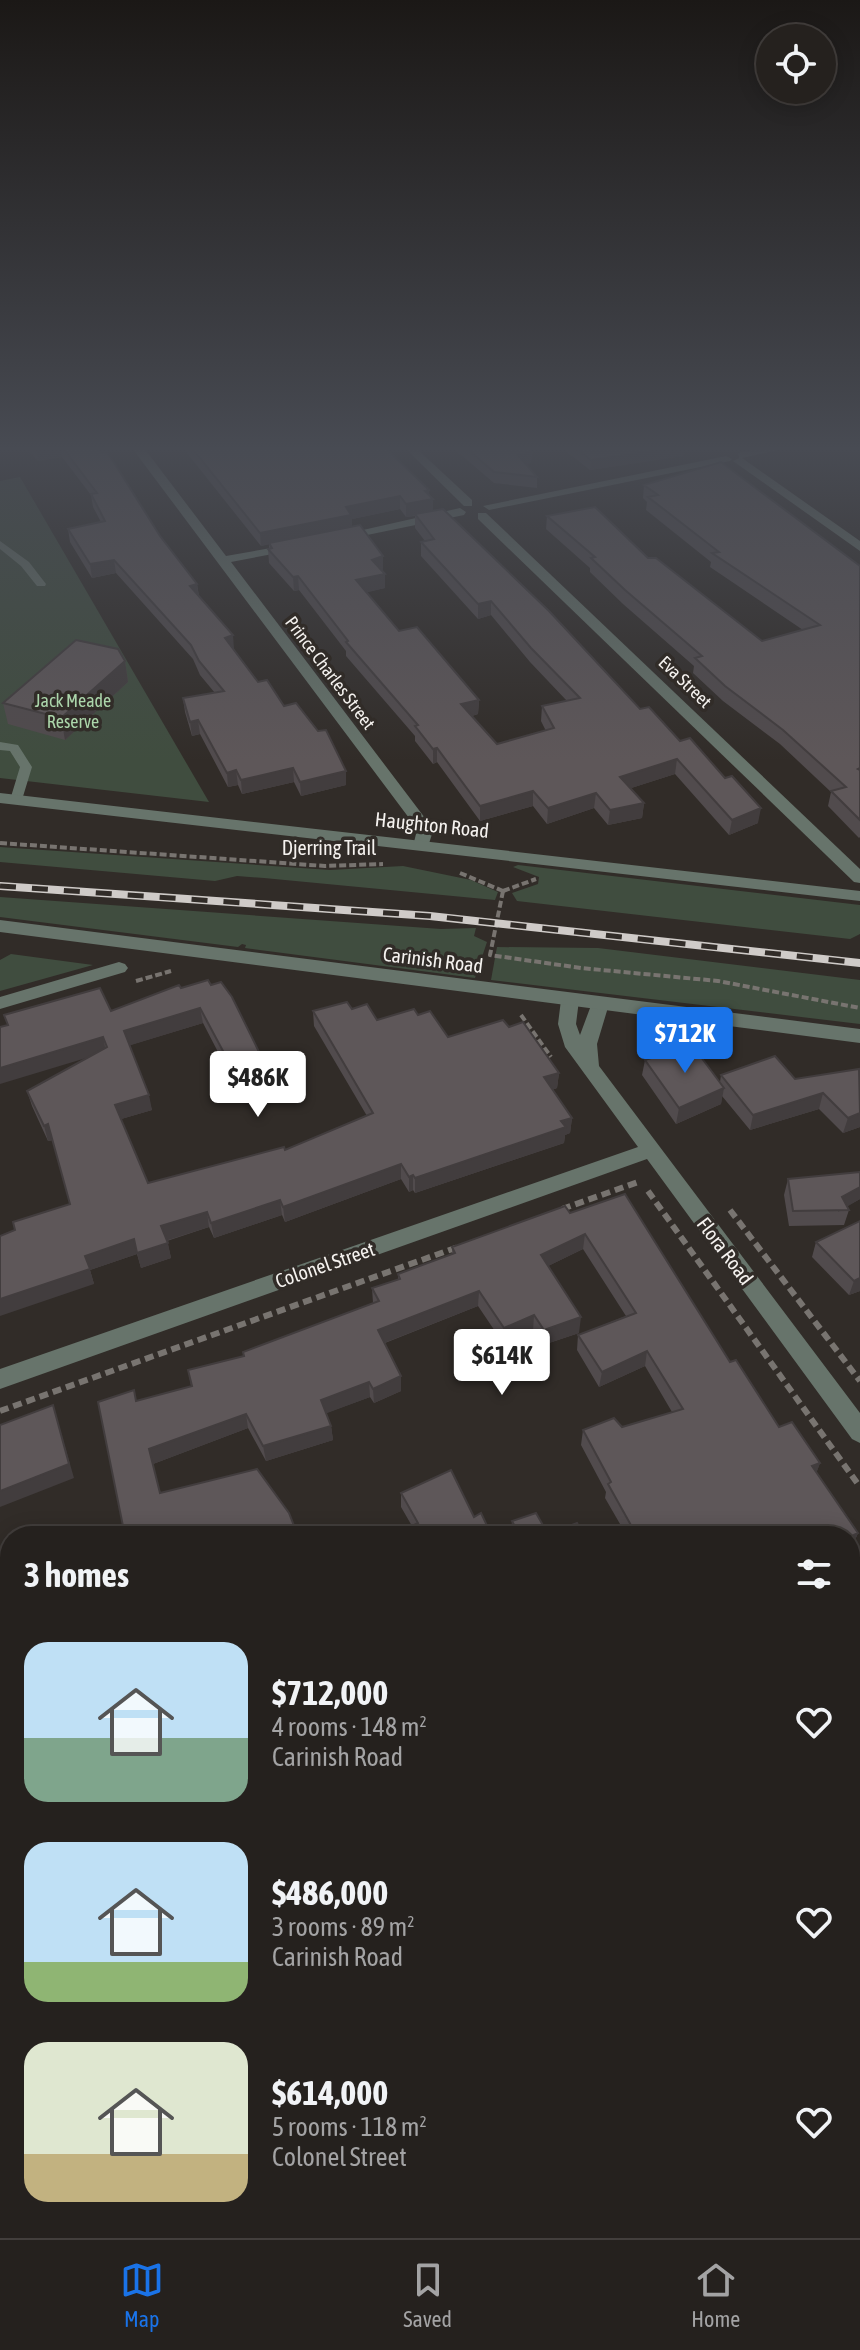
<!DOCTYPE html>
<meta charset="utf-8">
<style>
:root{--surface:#25211e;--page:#312e2b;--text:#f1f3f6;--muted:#a3a3a4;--line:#423e3c;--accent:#1a73e8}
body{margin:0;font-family:"Asap Condensed",sans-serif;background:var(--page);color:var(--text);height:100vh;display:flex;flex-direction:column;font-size:30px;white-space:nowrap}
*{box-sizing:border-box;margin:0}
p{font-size:26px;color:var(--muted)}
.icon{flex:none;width:44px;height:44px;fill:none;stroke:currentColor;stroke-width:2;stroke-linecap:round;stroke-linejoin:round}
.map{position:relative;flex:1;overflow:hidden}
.side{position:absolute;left:0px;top:1526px;width:860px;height:712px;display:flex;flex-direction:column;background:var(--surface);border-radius:32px 32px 0 0;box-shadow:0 4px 20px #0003,0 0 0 2px var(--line)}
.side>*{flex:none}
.buttons{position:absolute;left:756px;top:24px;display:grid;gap:16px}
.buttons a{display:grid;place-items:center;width:80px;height:80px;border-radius:50%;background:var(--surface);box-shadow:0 4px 20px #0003,0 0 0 2px var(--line);font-size:40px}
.price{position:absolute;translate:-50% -68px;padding:0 18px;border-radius:8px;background:#fff;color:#222;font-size:26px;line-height:52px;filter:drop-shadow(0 2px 4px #0008)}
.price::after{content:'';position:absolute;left:50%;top:48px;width:24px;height:18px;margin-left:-12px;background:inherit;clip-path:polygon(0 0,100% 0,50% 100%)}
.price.active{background:var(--accent);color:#fff}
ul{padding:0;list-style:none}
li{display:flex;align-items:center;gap:24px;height:200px;padding:0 24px}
li span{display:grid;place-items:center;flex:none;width:224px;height:160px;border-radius:24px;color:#555}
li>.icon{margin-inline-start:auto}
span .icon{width:96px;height:96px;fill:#fffc;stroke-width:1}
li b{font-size:34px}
h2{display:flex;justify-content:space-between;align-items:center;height:96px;padding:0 24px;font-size:34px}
.tab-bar{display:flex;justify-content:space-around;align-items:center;height:112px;border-top:2px solid var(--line);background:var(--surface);font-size:22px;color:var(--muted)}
.tab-bar a{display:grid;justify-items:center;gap:4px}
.tab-bar .active{color:var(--accent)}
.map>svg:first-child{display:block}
.green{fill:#404d3f}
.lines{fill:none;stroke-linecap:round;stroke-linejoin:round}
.path-far2{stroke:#787470;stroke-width:4;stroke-dasharray:7 3;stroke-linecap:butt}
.path-far1{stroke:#787470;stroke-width:6;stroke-dasharray:9 5;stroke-linecap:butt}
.path{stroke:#787470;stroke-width:7;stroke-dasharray:12 6;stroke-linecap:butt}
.service{fill:#67746b;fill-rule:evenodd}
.minor{fill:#67746b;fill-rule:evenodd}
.tertiary{fill:#67746b;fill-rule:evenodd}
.rail-casing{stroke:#cfcbc8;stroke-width:8}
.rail{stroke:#312c28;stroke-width:5;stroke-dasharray:16;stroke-linecap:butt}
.wall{fill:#514b4d;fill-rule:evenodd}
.shaded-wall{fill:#423d3e}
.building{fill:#5e5759;stroke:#423d3e;stroke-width:2}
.labels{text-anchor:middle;stroke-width:7;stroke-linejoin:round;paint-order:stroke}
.far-street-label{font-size:18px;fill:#f5f2ef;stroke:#312c28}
.far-park-label{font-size:18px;fill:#acd6ab;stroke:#312c28}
.street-label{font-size:20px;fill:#f5f2ef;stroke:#312c28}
</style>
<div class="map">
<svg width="860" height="2238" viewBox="0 0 860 2238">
<rect width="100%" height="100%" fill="#312c28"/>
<!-- green -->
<g class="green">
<polygon points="20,477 209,802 0,778 0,481"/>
<polygon points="0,847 330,870 403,866 471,880 498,892 495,900 264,878 237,876 215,881 0,862"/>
<polygon points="518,865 860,905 860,934 850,939 517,901 512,893 538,884 539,877 513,867"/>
<polygon points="0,897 441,929 476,928 474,936 487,942 475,978 245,948 246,945 242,944 238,947 0,917"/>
<polygon points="497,947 598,948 860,980 860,1024 491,980"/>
<polygon points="11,954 93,965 0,991 0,960"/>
</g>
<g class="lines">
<!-- path-far2 -->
<g class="path-far2">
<polyline points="0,843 325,866 383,864"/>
<polyline points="460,873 503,891"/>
<polyline points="503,891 490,955 581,968 718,981 860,1008"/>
<polyline points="503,891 536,879"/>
<polyline points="136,981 171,971"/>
<polyline points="521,1015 551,1057"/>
</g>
<!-- path-far1 -->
<g class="path-far1">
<polyline points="648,1191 860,1487"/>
<polyline points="562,1209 641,1181"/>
<polyline points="730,1210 860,1381"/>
<polyline points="0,1411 458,1247"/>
<polyline points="850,1578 860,1573"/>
</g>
<!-- path -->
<g class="path">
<polyline points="850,1668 860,1663"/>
<polyline points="0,1973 10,1968"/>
<polyline points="0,2085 10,2080"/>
</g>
<!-- service -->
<g class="service">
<polygon points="0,541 29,562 46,584 45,586 37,586 21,566 0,549"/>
<polygon points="0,742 18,745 32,767 21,803 11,803 10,800 20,767 10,751 0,750"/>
</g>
<!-- minor -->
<g class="minor">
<polygon points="132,448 144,448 226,556 299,543 299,549 231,562 428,822 432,834 427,850 415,850 413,846 416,834 412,822"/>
<polygon points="405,448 416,448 472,500 472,506 464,506"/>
<polygon points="764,448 787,448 742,458 860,541 860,551 733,461 739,458 738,453"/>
<polygon points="726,456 732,459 730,461 489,510 483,506"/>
<polygon points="460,508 466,512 464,515 338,541 332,537"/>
<polygon points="478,513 486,513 860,869 860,883 854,882 478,519"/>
<polygon points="119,962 125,964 128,968 125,972 0,1009 0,997"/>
<polygon points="570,994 579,1000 576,1024 580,1035 593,1000 607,1000 609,1004 597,1044 599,1066 860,1413 860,1443 852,1439 647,1159 0,1389 0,1369 638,1147 565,1047 558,1024 561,1000"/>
<polygon points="860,1603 860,1630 850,1634 850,1607"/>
<polygon points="10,2004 10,2037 0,2041 0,2008"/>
</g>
<!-- tertiary -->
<g class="tertiary">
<polygon points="0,793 860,891 860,901 0,803"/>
<polygon points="0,920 860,1029 860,1043 0,932"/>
</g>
<!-- rail casing -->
<g class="rail-casing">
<polyline id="rail" points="0,886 430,916 860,963"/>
</g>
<!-- rail -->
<use href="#rail" class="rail"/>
</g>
<!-- wall -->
<g class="wall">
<polygon points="26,448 99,448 101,452 160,536 197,584 199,596 233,649 258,682 284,706 346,785 301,796 294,782 242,794 238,785 228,787 200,734 192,736 185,712 183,698 215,693 200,675 193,659 116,573 92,578 70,542 68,529 101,522 93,507 91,495 62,457 38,461"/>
<path d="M183 448H386L429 495 433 511 758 823 729 835 675 774 631 788 644 803 642 818 608 825 594 808 547 824 533 806 480 821 437 762 433 764 415 741V736L346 656V651L299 590 294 591 269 563 268 549H269V544L261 546ZM400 509 406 517 415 516V528L425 541 421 542V556L478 619 491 615 530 662 567 701 542 706 541 721 546 731 497 744 472 716 478 714 479 700 399 631 366 592 385 588V574L381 570H383L352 527V519Z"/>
<polygon points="453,448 529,448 532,452 531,463 526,464 537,477 537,488 494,483"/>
<polygon points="562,448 684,448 683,456 590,470"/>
<polygon points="644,485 860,566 860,837 859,838 828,806 831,792 780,744 723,701 693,673 694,666 623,604 590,572 590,568 546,529 547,516 648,558 762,641 803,630 710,567 711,562 646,510 647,502 643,498"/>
<polygon points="125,661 128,682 65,740 8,724 3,703"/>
<polygon points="181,988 262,1072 233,1081 203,1023 130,1045 152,1110 121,1119 148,1183 285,1150 367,1116 314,1026 313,1011 352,1009 377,1020 418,1015 448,1037 509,1027 559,1073 557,1088 552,1090 572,1118 570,1133 565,1135 564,1143 415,1193 413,1190 409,1192 401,1179 285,1222 282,1215 214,1238 209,1227 167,1241 171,1258 141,1268 137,1254 90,1270 94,1284 15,1230 70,1204 53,1140 48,1141 32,1106 27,1091 85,1059 111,1011"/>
<polygon points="645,1060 720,1082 721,1075 795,1079 859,1069 860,1127 843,1133 819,1109 750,1130 722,1096 721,1104 676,1124 642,1075"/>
<polygon points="860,1172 860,1199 847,1206 849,1210 844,1225 789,1226 784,1195 788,1179"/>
<polygon points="570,1213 730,1362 779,1427 820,1463 816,1473 858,1533 852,1547 850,1548 850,1536 627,1536 605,1498 606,1492 581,1445 583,1430 622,1427 672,1412 645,1366 599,1387 577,1350 578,1335 626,1316 583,1249 548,1266 579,1333 543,1345 533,1331 503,1343 478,1306 385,1343 401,1391 374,1403 370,1397 326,1413 331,1426 333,1440 266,1461 248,1428 153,1464 160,1493 298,1536 125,1536 136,1401 191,1386 188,1370 243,1356 373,1303 372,1288 398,1280 398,1274 452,1254 452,1247"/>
<polygon points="860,1221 860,1291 849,1295 812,1257 816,1242"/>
<polygon points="401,1493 492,1536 402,1536 402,1531 412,1526 401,1507"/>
<polygon points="512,1521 548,1534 584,1536 511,1536"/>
<polygon points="860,1687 860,1763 856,1765 850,1756 850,1693"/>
<polygon points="850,1802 860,1817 860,2004 850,1985"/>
<polygon points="765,2228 810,2228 796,2238 770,2238"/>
<polygon points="832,2228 850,2228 860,2238 837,2238"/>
</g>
<!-- shaded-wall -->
<g class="shaded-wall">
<polygon points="36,448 61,448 62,457 38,461"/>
<polygon points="675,448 684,448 683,456 590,470 591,460"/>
<polygon points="532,452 531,463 517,467 518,455"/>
<polygon points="429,490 429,500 433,499 433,512 406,517 406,504 425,491"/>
<polygon points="400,496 400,509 352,519 352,528 261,546 260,533 346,507"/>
<polygon points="383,556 383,570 372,573 372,560"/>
<polygon points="114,560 116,573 92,578 90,564"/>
<polygon points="385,574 385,588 357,595 356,580"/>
<polygon points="298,576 299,590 294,591 293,577"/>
<polygon points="197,584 199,598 190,586"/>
<polygon points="491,601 491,615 478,619 478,604"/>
<polygon points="233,635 234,649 226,651 225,638"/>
<polygon points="125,661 128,682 65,740 61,718"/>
<polygon points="479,700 478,714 461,719 461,704"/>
<polygon points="198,720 200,734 192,736 190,722"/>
<polygon points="437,748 437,762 433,764 433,749"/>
<polygon points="677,759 675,774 619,792 620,777"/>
<polygon points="293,768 294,782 242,794 241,780"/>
<polygon points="236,770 238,785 228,787 227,773"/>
<polygon points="346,771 346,785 301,796 300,782"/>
<polygon points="533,791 533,806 480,821 480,806"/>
<polygon points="596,793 594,808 547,824 548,808"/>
<polygon points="644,803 642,818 608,825 610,810"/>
<polygon points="761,808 758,823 729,835 732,820"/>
<polygon points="200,1008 203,1023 128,1046 124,1031"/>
<polygon points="103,1037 106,1052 0,1084 0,1068"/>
<polygon points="261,1056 262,1072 233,1081 231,1066"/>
<polygon points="559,1073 557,1088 543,1093 544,1077"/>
<polygon points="724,1088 721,1104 676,1124 679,1108"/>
<polygon points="823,1093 819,1109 750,1130 753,1115"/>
<polygon points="149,1095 152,1110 118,1120 115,1105"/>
<polygon points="860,1113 860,1127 843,1133 848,1118"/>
<polygon points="572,1118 570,1133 565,1135 564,1143 415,1193 415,1178"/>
<polygon points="48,1124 53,1140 48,1141 44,1126"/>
<polygon points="401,1164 401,1179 285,1222 283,1207"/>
<polygon points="413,1175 413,1190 409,1192 409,1177"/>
<polygon points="860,1187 860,1199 838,1212 842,1197"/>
<polygon points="280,1200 282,1215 214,1238 211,1223"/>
<polygon points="207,1212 209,1227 165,1241 161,1226"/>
<polygon points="585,1234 583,1249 540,1270 541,1255"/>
<polygon points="134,1239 137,1254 90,1270 94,1284 0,1316 0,1299 85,1256"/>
<polygon points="168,1243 171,1258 141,1268 137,1253"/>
<polygon points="860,1278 860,1291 849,1295 854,1281"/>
<polygon points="479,1291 478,1306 379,1345 378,1330"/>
<polygon points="534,1315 533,1331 503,1343 504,1328"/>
<polygon points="581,1317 579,1333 543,1345 544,1330"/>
<polygon points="647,1351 645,1366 599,1387 602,1372"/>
<polygon points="401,1376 401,1391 374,1403 373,1389"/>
<polygon points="369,1382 370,1397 322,1415 321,1400"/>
<polygon points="53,1405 74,1478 0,1507 0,1491"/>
<polygon points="246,1414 248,1428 153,1464 149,1449"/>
<polygon points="331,1426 333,1440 266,1461 263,1446"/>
<polygon points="820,1463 815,1477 812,1466"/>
<polygon points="201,1526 204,1536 175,1536"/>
<polygon points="858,1533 852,1547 850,1548 850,1537"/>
<polygon points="10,1613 10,1628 0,1632 0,1616"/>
<polygon points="10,1872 10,1882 5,1874"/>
<polygon points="69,2228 85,2228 66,2238 49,2238"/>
</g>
<!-- building -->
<g class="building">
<polygon points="63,448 99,448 101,452 106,452 113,461 160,536 197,584 190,586 233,635 225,638 258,682 267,680 284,706 296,703 318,731 326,730 346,771 300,782 293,768 241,780 236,770 227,773 198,720 190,722 183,698 224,691 199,661 191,645 114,560 90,564 68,529 105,521 91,494 97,493"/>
<polygon points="192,448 386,448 429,490 425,491 433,499 406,504 400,496 346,507 351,515 260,533"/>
<polygon points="466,448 529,448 532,452 518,455 537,477 494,472"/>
<polygon points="575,448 675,448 591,460"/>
<polygon points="721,462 860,566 860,768 858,769 860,770 860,820 831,791 846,787 783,730 725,686 695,658 702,656 625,590 591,558 595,557 547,516 595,507 648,558 656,558 762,641 820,625 712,553 719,552 648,497 658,495 644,485"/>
<polygon points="443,509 549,611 640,709 649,707 680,741 690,738 725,778 732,776 761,808 732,820 677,759 620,777 644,803 610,810 596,793 548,808 533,791 480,806 437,748 433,749 415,726 418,725 346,642 348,641 298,576 293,577 268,549 272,548 269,543 360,525 383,556 372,560 385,574 356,580 399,631 417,627 479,700 461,704 497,744 554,728 542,706 580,698 531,648 491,601 478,604 421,542 434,539 415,514"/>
<polygon points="76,640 118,649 125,661 61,718 3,703"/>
<polygon points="208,980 211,985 221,982 232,997 261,1056 231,1066 200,1008 124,1031 149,1095 115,1105 148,1183 284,1147 285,1150 373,1113 313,1011 347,1002 352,1009 367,1004 377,1020 414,1009 418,1015 430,1011 448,1037 503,1020 509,1027 523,1022 559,1073 544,1077 572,1118 561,1121 566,1127 415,1178 413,1175 409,1177 401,1164 283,1207 280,1200 211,1223 207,1212 161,1226 168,1243 137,1253 134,1239 85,1256 90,1269 0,1299 0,1236 15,1230 13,1222 70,1204 48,1124 44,1126 27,1091 107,1047 103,1037 0,1068 0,1027 8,1025 4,1015 100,988 111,1011 179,985 181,988"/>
<polygon points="692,1045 724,1088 679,1108 645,1060"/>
<polygon points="775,1056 795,1079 859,1069 860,1113 848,1118 823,1093 753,1115 721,1075"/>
<polygon points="860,1172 860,1187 842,1197 849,1210 793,1211 788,1179"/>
<polygon points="625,1194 730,1362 736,1360 779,1427 792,1422 820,1463 812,1466 858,1533 850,1537 637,1536 608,1484 611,1482 583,1430 614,1418 622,1427 683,1409 647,1351 602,1372 578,1335 636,1313 585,1234 541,1255 581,1317 544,1330 534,1315 504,1328 479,1291 378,1330 401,1376 373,1389 369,1382 321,1400 331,1426 263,1446 246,1414 149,1449 160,1493 257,1469 289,1513 298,1536 205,1536 201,1526 175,1536 125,1536 98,1402 134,1390 136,1401 192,1386 188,1370 244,1356 243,1352 379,1301 372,1288 400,1279 398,1274 455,1253 452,1247 565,1206 570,1213"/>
<polygon points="860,1221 860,1278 854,1281 816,1242"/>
<polygon points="53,1405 69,1464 0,1491 0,1425"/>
<polygon points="451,1470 474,1517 481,1513 492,1536 404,1536 402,1531 418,1523 401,1493"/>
<polygon points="536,1513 548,1534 577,1523 584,1536 520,1536 512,1521"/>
<polygon points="87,1530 89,1536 69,1536"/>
<polygon points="10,1573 10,1613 0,1616 0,1577"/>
<polygon points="860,1687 860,1748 850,1731 850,1693"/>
<polygon points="10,1800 10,1872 5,1874 0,1855 0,1805"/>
<polygon points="850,1802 860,1817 860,1976 850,1957"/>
<polygon points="850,2119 860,2136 860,2238 849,2238 844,2228 850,2228"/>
<polygon points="10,2181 10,2228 69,2228 49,2238 0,2238 0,2186"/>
<polygon points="297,2228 354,2228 357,2238 295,2238 300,2236"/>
<polygon points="775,2228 810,2228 796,2238 780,2238"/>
<polygon points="608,2230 613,2238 595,2238"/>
</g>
<!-- sky -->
<linearGradient id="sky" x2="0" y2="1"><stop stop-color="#1b1816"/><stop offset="0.59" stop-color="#484b53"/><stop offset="1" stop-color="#484b53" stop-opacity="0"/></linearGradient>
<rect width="860" height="761" fill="url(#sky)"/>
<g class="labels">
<!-- far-street labels -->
<g class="far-street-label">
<text transform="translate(330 673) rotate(53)" y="6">Prince Charles Street</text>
<text transform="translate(685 682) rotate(44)" y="6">Eva Street</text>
</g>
<!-- far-park labels -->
<g class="far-park-label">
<text x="73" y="707">Jack Meade<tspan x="73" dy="21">Reserve</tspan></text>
</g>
<!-- street labels -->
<g class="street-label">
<text transform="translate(432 825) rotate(6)" y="7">Haughton Road</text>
<text x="329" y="855">Djerring Trail</text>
<text transform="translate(433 960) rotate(7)" y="7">Carinish Road</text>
<text transform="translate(725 1251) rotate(53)" y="7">Flora Road</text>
<text transform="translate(325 1265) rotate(-19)" y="7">Colonel Street</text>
</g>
</g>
</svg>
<div class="buttons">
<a><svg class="icon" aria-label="locate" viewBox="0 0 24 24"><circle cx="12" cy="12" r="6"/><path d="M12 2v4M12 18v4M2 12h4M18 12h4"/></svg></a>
</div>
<b class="price active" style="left:685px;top:1075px">$712K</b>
<b class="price" style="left:258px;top:1119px">$486K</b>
<b class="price" style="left:502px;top:1397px">$614K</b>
<section class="side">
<h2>3 homes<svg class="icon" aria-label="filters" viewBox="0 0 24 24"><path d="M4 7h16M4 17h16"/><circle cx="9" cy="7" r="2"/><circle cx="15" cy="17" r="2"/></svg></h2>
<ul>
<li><span style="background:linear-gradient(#bfe0f5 60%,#7fa58c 0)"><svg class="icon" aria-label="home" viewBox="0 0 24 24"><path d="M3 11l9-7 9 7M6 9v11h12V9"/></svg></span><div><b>$712,000</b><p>4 rooms · 148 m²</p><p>Carinish Road</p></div><svg class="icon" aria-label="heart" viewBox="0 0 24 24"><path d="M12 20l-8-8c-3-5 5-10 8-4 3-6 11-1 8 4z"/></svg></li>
<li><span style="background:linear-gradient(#bfe0f5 75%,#8fb573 0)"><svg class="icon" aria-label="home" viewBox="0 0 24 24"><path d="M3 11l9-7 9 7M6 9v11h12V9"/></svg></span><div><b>$486,000</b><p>3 rooms · 89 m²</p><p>Carinish Road</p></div><svg class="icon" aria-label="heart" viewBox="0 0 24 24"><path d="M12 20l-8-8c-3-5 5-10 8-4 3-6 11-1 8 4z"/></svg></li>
<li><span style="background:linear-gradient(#dfe7d0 70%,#c2b280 0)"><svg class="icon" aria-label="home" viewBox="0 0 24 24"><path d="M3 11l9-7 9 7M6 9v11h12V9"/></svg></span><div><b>$614,000</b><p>5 rooms · 118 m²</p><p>Colonel Street</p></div><svg class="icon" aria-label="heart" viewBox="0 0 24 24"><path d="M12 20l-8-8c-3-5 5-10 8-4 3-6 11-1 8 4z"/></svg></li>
</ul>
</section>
</div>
<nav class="tab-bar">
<a class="active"><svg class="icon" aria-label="map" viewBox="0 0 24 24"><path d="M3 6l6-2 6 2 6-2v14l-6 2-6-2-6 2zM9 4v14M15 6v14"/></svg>Map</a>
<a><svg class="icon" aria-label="saved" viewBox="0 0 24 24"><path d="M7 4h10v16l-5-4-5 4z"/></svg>Saved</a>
<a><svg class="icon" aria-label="home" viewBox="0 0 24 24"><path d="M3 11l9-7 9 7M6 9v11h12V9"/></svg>Home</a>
</nav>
